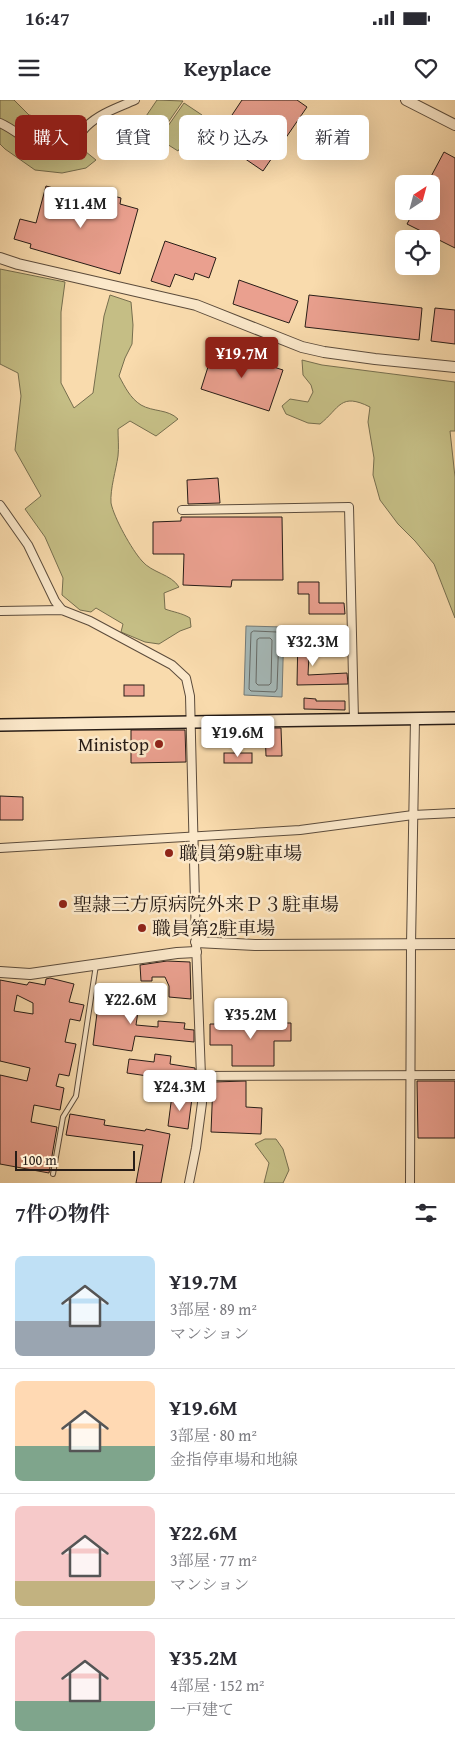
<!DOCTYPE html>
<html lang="ja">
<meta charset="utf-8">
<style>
:root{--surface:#fff;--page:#f7f7f7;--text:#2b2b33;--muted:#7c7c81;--line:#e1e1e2;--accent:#8f2418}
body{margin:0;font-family:"Gentium Book Plus","Noto Serif JP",serif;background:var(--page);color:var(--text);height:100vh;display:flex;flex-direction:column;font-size:19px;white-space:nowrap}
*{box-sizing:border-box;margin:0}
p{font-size:16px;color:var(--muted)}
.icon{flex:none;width:28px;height:28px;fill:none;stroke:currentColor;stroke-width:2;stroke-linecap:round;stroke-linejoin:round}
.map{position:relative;height:1083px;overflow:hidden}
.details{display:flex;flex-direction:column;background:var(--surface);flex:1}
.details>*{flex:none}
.guide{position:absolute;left:15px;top:15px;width:425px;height:45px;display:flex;gap:10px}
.needle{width:32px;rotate:36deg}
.buttons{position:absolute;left:395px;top:75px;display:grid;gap:10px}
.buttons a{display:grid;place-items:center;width:45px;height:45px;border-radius:8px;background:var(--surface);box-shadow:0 5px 20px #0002;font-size:25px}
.scale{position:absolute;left:15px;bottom:12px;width:120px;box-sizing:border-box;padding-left:5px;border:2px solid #281d17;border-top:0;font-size:14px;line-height:18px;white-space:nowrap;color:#281d17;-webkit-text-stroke:4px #fbe8ca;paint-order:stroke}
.price{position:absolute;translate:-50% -42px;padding:0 11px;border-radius:5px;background:#fff;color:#222;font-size:16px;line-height:32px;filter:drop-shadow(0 1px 2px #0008)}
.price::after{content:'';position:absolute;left:50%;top:30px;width:15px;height:11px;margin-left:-8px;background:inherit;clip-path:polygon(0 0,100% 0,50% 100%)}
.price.active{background:var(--accent);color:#fff}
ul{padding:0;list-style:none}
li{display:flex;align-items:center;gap:15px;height:125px;padding:0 15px}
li+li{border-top:1px solid var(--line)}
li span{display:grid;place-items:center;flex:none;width:140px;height:100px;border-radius:8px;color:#555}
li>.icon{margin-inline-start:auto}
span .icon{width:60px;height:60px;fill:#fffc;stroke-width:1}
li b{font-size:21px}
h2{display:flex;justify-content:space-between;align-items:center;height:60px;padding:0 15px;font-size:21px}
.tag{padding:0 18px;border-radius:8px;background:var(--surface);box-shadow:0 5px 20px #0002;font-size:18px;line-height:45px}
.tag.active{background:var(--accent);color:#fff}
.status{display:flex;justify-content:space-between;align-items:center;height:35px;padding:0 25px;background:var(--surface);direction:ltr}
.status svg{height:14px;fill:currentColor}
header{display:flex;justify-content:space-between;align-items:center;height:65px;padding:0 15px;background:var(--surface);font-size:22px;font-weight:600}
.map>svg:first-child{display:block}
.green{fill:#c5be85;stroke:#766e4e}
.water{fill:#a5b8b7;stroke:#737a77}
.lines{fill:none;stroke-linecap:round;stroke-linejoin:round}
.shore{stroke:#666a67;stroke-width:1}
.building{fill:#eaa08f;stroke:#281d17;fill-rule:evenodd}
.service-casing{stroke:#5c4c3c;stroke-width:6}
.minor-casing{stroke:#5c4c3c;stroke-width:10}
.tertiary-casing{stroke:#5c4c3c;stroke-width:12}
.secondary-casing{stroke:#281d17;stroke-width:14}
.service{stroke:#fbe8ca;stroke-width:4}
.minor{stroke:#fbe8ca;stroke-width:8}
.tertiary{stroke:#fbe8ca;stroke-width:10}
.secondary{stroke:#fbe8ca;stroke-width:11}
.poi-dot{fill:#8f2418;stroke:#fbe8ca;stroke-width:2}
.labels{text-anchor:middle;stroke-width:5;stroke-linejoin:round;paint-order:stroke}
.poi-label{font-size:19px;fill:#281d17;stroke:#fbe8ca;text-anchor:start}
</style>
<div class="status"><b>16:47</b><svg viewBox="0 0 49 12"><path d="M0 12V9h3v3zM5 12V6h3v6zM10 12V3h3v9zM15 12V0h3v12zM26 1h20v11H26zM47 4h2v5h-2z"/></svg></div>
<header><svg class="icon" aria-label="menu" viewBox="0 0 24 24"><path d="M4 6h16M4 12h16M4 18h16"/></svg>Keyplace<svg class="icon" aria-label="heart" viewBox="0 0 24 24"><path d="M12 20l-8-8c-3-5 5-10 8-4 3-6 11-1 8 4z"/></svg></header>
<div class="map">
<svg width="455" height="1083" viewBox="0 0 455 1083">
<rect width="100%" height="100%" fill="#f9dbad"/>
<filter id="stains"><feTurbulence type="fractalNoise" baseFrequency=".004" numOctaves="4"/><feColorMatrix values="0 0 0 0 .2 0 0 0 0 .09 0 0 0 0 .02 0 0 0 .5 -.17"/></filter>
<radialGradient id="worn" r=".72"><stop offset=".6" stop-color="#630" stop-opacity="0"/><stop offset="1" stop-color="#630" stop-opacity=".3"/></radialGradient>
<!-- green -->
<g class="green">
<polygon points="0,0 14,0 29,15 72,24 70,39 96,60 86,68 62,73 35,70 5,49 0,44"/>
<polygon points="157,0 183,1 158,37 140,25"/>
<polygon points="184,3 202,15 178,51 159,39"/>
<path d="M0 169 65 182 61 212V283L74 308 93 293 104 216 110 195 131 202 133 225 132 244 125 258 119 276C125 287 130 298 141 305 153 312 168 309 178 319L156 336 130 321 118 329C118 338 119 348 118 356 116 370 110 389 111 403 114 418 132 450 142 461 152 473 171 474 179 487L164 493 165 509C173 512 182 513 190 518L191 527 180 531 159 544 145 542 121 532 123 524 96 508 91 512 80 510 62 495 63 478 45 437 25 409 41 396 15 350 21 296 18 273 0 264Z"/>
<path d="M302 260 322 265 455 282V331H450L455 377V518L434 464 415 441 398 424 380 400 373 375 374 358 368 322 370 307C340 292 340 308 320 324L308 323 286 314 282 306 290 299 308 302 313 292 311 285 303 275Z"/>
<polygon points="265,1039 276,1039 283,1049 289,1070 283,1083 264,1083 269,1063 255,1044"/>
</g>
<!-- water -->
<polygon class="water" points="246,526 284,527 282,597 244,595"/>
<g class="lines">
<!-- shore -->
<g class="shore">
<polygon points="254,531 277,532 279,534 277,589 275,592 251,591 249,589 251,533"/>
<polygon points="260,538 270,538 272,540 271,583 269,585 258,585 256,583 257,540"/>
</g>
</g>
<!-- building -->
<g class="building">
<polygon points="242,0 297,0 307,7 263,71 216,39"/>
<polygon points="444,52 455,58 455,148 407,124 414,111 431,111 431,84 427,84"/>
<polygon points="46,86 96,100 99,92 121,98 120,104 138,109 120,174 30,148 31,144 14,139 20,119 36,123"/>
<polygon points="165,141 216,158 209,178 195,173 193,180 175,174 170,187 151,181"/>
<polygon points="239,180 298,201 289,223 233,204"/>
<polygon points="309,195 422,208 419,240 305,227"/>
<polygon points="435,208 455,210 455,244 431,241"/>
<polygon points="214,248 283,270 269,311 201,289"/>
<polygon points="218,378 220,403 188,404 187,380"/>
<polygon points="181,417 282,417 283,480 232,480 231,487 183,485 184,454 153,454 153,422 181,421"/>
<polygon points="298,482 319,482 319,503 344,503 345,514 309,514 309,494 298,494"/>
<polygon points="335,527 345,527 347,555 333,555 333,538 319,538 319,529 335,529"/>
<polygon points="298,532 310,533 308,575 347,573 348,584 297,585"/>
<rect x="124" y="585" width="20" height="11"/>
<polygon points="304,598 316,599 316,601 345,601 345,610 304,609"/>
<polygon points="265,628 281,628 282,656 266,656"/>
<polygon points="131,630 185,630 186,662 131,663"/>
<rect x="224" y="653" width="28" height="10"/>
<polygon points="0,696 23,697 23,720 0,720"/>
<polygon points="167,861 190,862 191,899 169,897 169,886 165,877 152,877 152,881 141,881 140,865"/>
<path d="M50 878 74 884 69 902 84 905 80 921 70 919 65 942 76 944 69 976 59 974 56 986 64 988 60 1010 34 1005 31 1022 57 1027 49 1073 0 1064V975L27 981 30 968 0 961V880L27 885 29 882 45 885 46 879ZM17 895 33 903V914L14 911Z"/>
<polygon points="111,893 140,898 136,925 158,927 158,921 185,923 184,929 194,930 194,942 135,936 132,951 93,945 99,897 110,899"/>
<polygon points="259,916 259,923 291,923 291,941 274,941 274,966 232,966 232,945 210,945 210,924 235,924 235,917"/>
<polygon points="155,954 171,956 170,964 195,968 196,983 127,973 129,959 154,962"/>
<polygon points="246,981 246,1007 262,1008 261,1034 211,1032 213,982"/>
<polygon points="417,981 455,981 455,1038 418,1038"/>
<polygon points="172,995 192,998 188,1029 168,1026"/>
<polygon points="70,1014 105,1020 104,1025 145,1031 146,1029 170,1034 161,1083 136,1083 143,1045 66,1035"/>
</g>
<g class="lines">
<!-- service casing -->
<g class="service-casing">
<polyline id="service" points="53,1074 63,1017 76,996 96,865"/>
</g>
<!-- minor casing -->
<g class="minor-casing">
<g id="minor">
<path d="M0 23C16 30 28 43 44 49 50 51 61 51 66 48 75 43 80 33 87 26 100 13 120 7 135 0"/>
<polyline points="0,405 28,445 55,501 62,510"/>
<polyline points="182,410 349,407 354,620"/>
<polyline points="0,511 62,510 90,521 172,565 186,578 190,596 196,842 202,1003 196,1048 189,1083"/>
<polyline points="0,748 300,730 413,715 455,713"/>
<polyline points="202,976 455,975"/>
<polyline points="410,1083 411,845 415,619"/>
</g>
</g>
<!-- tertiary casing -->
<g class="tertiary-casing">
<g id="tertiary">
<polyline points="406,0 455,25"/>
<polyline points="0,158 18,164 196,205 302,247 324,252 375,259 455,267"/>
<polyline points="196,842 255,845 455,844"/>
<polyline points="0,872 30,874 177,853 196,852"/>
</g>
</g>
<!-- secondary casing -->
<g class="secondary-casing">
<polyline id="secondary" points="0,625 455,618"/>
</g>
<!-- service -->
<use href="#service" class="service"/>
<!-- minor -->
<use href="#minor" class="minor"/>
<!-- tertiary -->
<use href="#tertiary" class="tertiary"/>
<!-- secondary -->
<use href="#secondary" class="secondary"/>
</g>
<!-- markers -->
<g class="poi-dot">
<circle cx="159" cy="644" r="5"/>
<circle cx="169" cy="753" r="5"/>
<circle cx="63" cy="804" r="5"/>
<circle cx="142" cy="828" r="5"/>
</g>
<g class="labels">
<!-- poi labels -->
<g class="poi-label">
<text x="149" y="651" text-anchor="end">Ministop</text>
<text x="179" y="760">職員第9駐車場</text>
<text x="73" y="811">聖隷三方原病院外来Ｐ３駐車場</text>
<text x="152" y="835">職員第2駐車場</text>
</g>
</g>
<rect width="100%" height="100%" filter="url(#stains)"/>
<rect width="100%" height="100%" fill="url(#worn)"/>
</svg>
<div class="buttons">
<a><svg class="needle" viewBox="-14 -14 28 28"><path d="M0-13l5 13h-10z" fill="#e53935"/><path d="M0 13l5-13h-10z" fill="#7c7c81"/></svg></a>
<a><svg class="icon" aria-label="locate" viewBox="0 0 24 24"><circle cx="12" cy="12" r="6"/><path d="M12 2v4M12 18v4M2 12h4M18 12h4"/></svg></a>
</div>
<div class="scale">100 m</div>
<b class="price" style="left:81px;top:129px">¥11.4M</b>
<b class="price active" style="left:242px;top:279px">¥19.7M</b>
<b class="price" style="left:313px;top:567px">¥32.3M</b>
<b class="price" style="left:238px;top:658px">¥19.6M</b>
<b class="price" style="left:131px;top:925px">¥22.6M</b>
<b class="price" style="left:251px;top:940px">¥35.2M</b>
<b class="price" style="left:180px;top:1012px">¥24.3M</b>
<div class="guide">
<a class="tag active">購入</a>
<a class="tag">賃貸</a>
<a class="tag">絞り込み</a>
<a class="tag">新着</a>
</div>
</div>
<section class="details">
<h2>7件の物件<svg class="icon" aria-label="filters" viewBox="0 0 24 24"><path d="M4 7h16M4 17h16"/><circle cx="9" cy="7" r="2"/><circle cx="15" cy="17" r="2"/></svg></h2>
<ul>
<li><span style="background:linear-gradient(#bfe0f5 65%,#9aa5b1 0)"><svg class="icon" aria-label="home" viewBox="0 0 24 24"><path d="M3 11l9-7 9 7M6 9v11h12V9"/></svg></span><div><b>¥19.7M</b><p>3部屋 · 89 m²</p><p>マンション</p></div></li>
<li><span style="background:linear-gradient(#ffd9b3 65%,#7fa58c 0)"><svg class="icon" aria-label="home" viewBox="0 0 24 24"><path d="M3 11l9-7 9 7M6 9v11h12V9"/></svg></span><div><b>¥19.6M</b><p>3部屋 · 80 m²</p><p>金指停車場和地線</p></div></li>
<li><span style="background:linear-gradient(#f6c9c9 75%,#c2b280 0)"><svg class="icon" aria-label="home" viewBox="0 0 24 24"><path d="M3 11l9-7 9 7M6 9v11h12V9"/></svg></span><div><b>¥22.6M</b><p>3部屋 · 77 m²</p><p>マンション</p></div></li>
<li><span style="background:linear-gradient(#f6c9c9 70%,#7fa58c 0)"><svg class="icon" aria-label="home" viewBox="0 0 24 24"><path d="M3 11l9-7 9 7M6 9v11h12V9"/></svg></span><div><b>¥35.2M</b><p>4部屋 · 152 m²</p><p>一戸建て</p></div></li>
</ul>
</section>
